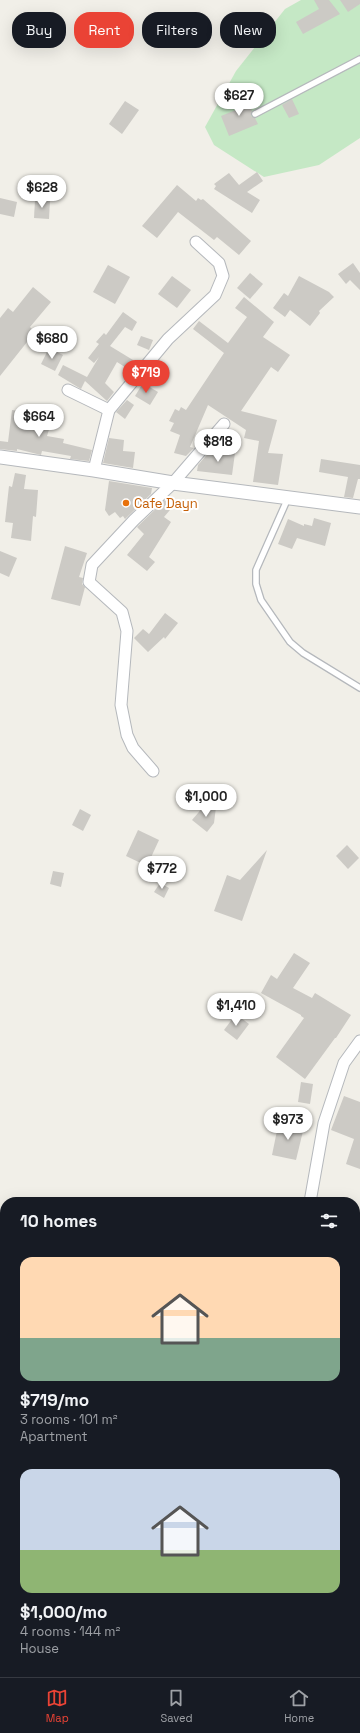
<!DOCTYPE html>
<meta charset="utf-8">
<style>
:root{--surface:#171b24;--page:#20242c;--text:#f1f3f6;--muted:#9ea1a6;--line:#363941;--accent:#ea4335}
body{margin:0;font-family:"Space Grotesk",sans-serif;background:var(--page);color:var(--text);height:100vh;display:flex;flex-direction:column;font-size:15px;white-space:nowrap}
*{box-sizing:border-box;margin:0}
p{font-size:13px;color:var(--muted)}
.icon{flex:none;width:22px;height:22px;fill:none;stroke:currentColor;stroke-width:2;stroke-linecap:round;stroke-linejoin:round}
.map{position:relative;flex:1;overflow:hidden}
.side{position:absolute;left:0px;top:1197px;width:360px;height:480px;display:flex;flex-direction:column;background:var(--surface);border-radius:16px 16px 0 0;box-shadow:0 4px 16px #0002}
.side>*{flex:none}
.hud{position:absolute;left:12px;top:12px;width:336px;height:36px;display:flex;gap:8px}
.price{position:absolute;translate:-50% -34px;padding:0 9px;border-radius:14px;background:#fff;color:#222;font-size:13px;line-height:26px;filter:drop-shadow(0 1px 2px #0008)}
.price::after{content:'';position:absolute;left:50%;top:24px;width:12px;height:9px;margin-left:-6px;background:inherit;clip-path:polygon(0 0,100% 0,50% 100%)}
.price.on{background:var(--accent);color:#fff}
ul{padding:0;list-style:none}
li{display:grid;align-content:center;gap:8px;height:212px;padding:0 20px}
li span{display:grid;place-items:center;height:124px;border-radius:12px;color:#555}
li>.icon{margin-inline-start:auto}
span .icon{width:72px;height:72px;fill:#fffc;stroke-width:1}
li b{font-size:17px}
h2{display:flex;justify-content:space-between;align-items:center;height:48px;padding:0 20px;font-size:17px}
.tag{padding:0 14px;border-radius:16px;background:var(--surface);box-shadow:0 4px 16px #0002;font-size:14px;line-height:36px}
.tag.on{background:var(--accent);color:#fff}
.dock{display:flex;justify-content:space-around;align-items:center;height:56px;border-top:1px solid var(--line);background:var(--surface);font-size:11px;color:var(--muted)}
.dock a{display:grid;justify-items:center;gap:2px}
.dock .on{color:var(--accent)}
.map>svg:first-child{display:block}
.green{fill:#c5e8c5}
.building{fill:#cccac5}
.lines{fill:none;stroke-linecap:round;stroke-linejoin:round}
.service-casing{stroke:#b5b8bc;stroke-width:8}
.minor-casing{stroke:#b5b8bc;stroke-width:13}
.tertiary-casing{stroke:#b5b8bc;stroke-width:15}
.service{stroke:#fff;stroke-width:5.5}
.minor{stroke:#fff;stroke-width:11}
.tertiary{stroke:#fff;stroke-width:13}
.food-dot{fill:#e8710a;stroke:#fff;stroke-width:1.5}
.labels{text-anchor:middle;stroke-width:4;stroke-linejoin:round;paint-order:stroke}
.food-label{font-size:13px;fill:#c56008;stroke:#fff;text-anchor:start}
</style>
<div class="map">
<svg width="360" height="1677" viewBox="0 0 360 1677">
<rect width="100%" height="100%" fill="#f1efe8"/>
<!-- green -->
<polygon class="green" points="301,0 360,0 360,138 319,165 264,177 214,145 205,127 236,71 285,9"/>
<!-- building -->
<g class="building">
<polygon points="314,0 329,0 340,14 303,34 296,22 319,9"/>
<polygon points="340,0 360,0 360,4 348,12"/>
<polygon points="246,95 252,111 251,116 255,118 258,124 229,136 221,116 238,109 234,101"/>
<polygon points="292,99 299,114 289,118 282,105"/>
<polygon points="125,101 139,110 122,134 109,124"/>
<polygon points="257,172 263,181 247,192 260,200 252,213 214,189 216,186 214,184 229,173 239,185"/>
<polygon points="177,185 196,201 198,198 201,200 203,199 251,241 239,255 217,237 214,240 178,212 157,238 142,226"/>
<polygon points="0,198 17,202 14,217 0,214"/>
<polygon points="35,200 50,200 49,219 34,218"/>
<polygon points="353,263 360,273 360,290 350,280 346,284 338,274"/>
<polygon points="108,265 130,277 115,304 93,292"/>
<polygon points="250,273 263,284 250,299 237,288"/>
<polygon points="172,276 191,290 177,308 158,294"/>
<polygon points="299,276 329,292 334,297 319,311 320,313 310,326 290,310 285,317 273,308 284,293 288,296"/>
<polygon points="33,287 51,302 30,327 35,332 0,376 0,318 8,308 13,312"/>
<polygon points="244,297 274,322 263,337 290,355 278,372 271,367 241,411 277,420 268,453 283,454 278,485 253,482 259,441 244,438 246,430 208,405 190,447 194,448 186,456 174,453 180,435 170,431 174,423 169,421 175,409 179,411 181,407 186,410 224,353 193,329 199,321 228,343 247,317 235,308"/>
<polygon points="123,312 137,322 132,331 125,327 110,346 133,360 128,369 117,362 105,383 114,392 107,401 85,381 81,389 58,375 63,365 87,377 99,357 94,363 88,358 99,344 96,342 104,333 106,335"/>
<polygon points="141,336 153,340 149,350 137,345"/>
<polygon points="49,348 63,355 55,371 41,364"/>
<polygon points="143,383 158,392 150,405 135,396"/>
<polygon points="127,400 134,405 125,419 116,412"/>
<polygon points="12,410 28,412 28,416 51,423 47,436 64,439 63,443 92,450 89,461 70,459 71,456 42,451 41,455 17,449 17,451 0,449 0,441 8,442"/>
<polygon points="109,438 124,440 123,451 135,452 133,468 103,463"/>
<polygon points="211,450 235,453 232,475 197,471 198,465"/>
<polygon points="321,459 360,465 360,479 358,479 353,498 344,497 348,477 319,472"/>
<polygon points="15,473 26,475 24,489 38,490 36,517 33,516 31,541 11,538 13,523 5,522 9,486 12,487"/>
<polygon points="109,481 152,488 151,494 125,519 123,516 120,518 115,512 109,516 105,510"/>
<polygon points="167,498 175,504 164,517 171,522 149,557 155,562 147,571 127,555 144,534 137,527"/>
<polygon points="314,518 331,523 325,546 297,538 292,549 278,544 288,519 304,526 304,524 312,526"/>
<polygon points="65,546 87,553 79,577 83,578 82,584 85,587 80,606 51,599"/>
<polygon points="0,551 17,558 9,577 0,573"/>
<polygon points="165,613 178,623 165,639 164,637 148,652 134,638 143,629 149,634"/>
<polygon points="204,806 216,807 214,823 207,832 192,820"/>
<polygon points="80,809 91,815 83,831 72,825"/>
<polygon points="138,830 159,840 147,866 126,856"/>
<polygon points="347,845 359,858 348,869 336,856"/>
<polygon points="267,850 242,921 214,911 227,875 240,880"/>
<polygon points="53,871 64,873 61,887 50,884"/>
<polygon points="160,883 169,888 164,898 154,892"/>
<polygon points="294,953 310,963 293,988 312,998 315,993 351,1015 336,1038 335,1038 305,1079 276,1057 304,1018 301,1016 301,1015 261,993 271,975 277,979"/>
<polygon points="236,1014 249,1024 237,1040 224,1030"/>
<polygon points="301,1082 313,1084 310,1104 298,1102"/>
<polygon points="344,1096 360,1102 360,1169 346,1164 354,1139 331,1130"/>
<polygon points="279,1121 304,1127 296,1160 272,1155"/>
</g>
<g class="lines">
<!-- service casing -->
<g class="service-casing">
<g id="service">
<polyline points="255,114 360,59"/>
<polyline points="288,498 256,570 256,584 261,600 290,642 303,653 360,688"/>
</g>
</g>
<!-- minor casing -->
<g class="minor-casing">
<g id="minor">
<polyline points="68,390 109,410"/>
<polyline points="94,470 109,410 168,339 215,295 223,276 219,263 196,242"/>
<polyline points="153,771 133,748 127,735 121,705 127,631 122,612 89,582 92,565 134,520 173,483 224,424"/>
<polyline points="310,1202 324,1123 344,1063 360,1041"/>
<polyline points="0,1306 5,1307"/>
<polyline points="355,1367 360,1369"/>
</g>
</g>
<!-- tertiary casing -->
<g class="tertiary-casing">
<polyline id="tertiary" points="0,457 94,470 173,483 360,507"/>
</g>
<!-- service -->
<use href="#service" class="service"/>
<!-- minor -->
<use href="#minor" class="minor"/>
<!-- tertiary -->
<use href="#tertiary" class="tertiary"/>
</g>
<!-- markers -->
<circle class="food-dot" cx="126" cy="503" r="4"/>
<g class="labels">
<!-- food labels -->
<g class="food-label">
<text x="134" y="508">Cafe Dayn</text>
</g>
</g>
</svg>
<b class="price" style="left:239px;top:117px">$627</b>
<b class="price" style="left:42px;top:209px">$628</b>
<b class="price" style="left:52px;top:360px">$680</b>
<b class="price on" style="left:146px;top:394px">$719</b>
<b class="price" style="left:39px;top:438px">$664</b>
<b class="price" style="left:218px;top:463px">$818</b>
<b class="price" style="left:206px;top:818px">$1,000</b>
<b class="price" style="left:162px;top:890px">$772</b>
<b class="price" style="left:236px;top:1027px">$1,410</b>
<b class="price" style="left:288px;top:1141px">$973</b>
<div class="hud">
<a class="tag">Buy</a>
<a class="tag on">Rent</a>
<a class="tag">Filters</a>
<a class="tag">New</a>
</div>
<section class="side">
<h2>10 homes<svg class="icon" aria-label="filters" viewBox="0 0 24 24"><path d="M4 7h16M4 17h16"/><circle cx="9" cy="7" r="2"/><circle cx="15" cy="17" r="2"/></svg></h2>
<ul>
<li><span style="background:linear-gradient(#ffd9b3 65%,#7fa58c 0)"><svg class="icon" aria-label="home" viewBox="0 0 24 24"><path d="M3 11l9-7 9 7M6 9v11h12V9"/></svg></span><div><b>$719/mo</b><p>3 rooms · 101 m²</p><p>Apartment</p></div></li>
<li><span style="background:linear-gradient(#c9d6e8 65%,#8fb573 0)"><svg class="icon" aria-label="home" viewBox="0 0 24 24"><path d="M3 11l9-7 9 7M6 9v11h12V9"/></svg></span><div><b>$1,000/mo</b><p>4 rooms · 144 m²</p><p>House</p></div></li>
</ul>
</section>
</div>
<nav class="dock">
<a class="on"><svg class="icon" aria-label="map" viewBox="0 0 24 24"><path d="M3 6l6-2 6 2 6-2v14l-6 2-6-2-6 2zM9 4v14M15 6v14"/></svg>Map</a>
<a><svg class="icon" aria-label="saved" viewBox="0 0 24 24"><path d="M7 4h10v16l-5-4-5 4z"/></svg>Saved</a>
<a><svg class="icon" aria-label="home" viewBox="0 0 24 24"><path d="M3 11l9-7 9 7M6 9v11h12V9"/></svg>Home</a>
</nav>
